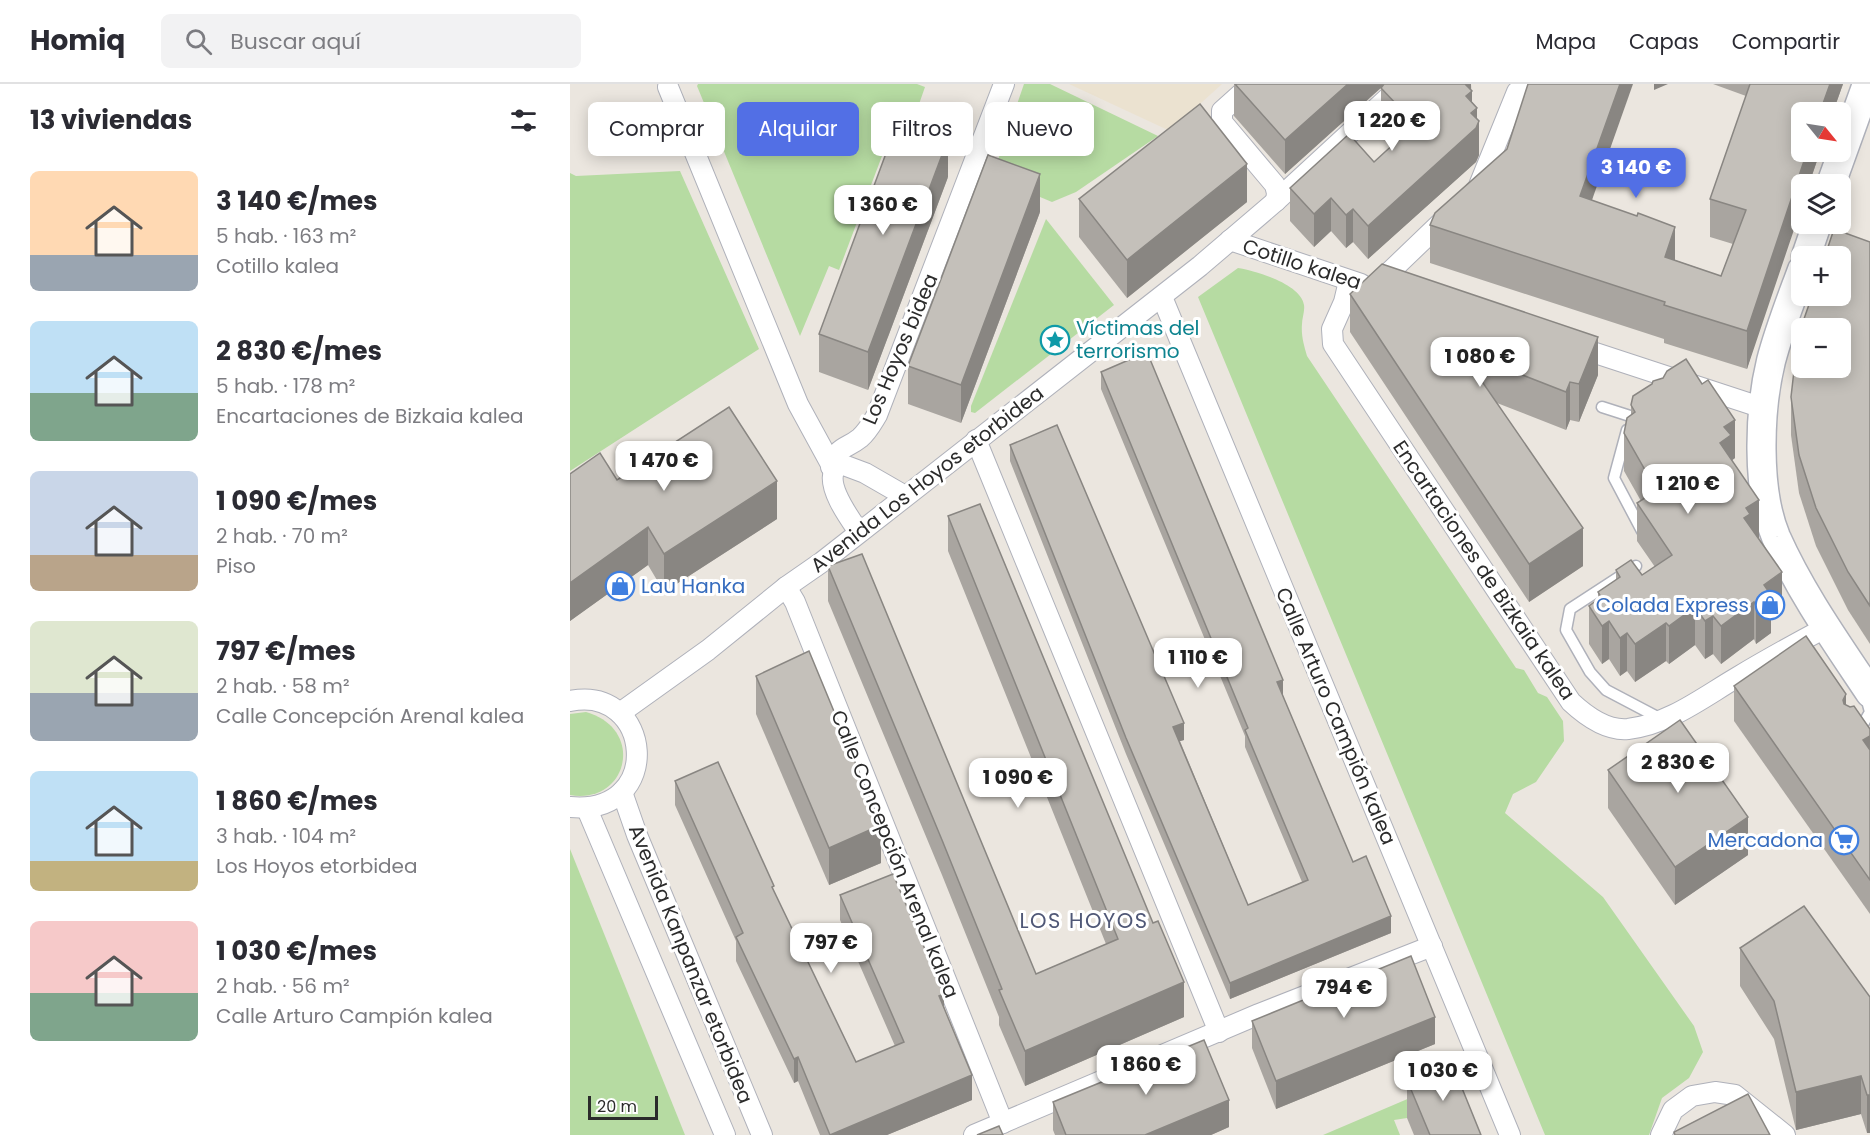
<!DOCTYPE html>
<html lang="es">
<meta charset="utf-8">
<style>
:root{--surface:#fff;--page:#f2f2f3;--text:#2b2b33;--muted:#7c7c81;--line:#e1e1e2;--accent:#526fe5}
body{margin:0;font-family:Poppins,sans-serif;background:var(--page);color:var(--text);height:100vh;display:flex;flex-direction:column;font-size:22px;white-space:nowrap}
*{box-sizing:border-box;margin:0}
p{font-size:20px;color:var(--muted)}
.icon{flex:none;width:33px;height:33px;fill:none;stroke:currentColor;stroke-width:2;stroke-linecap:round;stroke-linejoin:round}
.map{position:relative;flex:1;overflow:hidden}
.side{display:flex;flex-direction:column;background:var(--surface);width:570px}
.side>*{flex:none}
.banner{position:absolute;left:18px;top:18px;width:570px;height:54px;display:flex;gap:12px}
.needle{width:39px;rotate:120deg}
.fabs{position:absolute;left:1221px;top:18px;display:grid;gap:12px}
.fabs a{display:grid;place-items:center;width:60px;height:60px;border-radius:9px;background:var(--surface);box-shadow:0 3px 15px #0003;font-size:30px}
.scale{position:absolute;left:18px;bottom:15px;width:70px;box-sizing:border-box;padding-left:6px;border:3px solid #2b2b2b;border-top:0;font-size:16px;line-height:21px;white-space:nowrap;color:#2b2b2b;-webkit-text-stroke:4px #fff;paint-order:stroke}
.price{position:absolute;translate:-50% -51px;padding:0 14px;border-radius:12px;background:#fff;color:#222;font-size:20px;line-height:39px;filter:drop-shadow(0 2px 3px #0008)}
.price::after{content:'';position:absolute;left:50%;top:36px;width:18px;height:14px;margin-left:-9px;background:inherit;clip-path:polygon(0 0,100% 0,50% 100%)}
.price.current{background:var(--accent);color:#fff}
ul{padding:0;list-style:none}
li{display:flex;align-items:center;gap:18px;height:150px;padding:0 30px}
li span{display:grid;place-items:center;flex:none;width:168px;height:120px;border-radius:9px;color:#555}
li>.icon{margin-inline-start:auto}
span .icon{width:72px;height:72px;fill:#fffc;stroke-width:1}
li b{font-size:26px}
h2{display:flex;justify-content:space-between;align-items:center;height:72px;padding:0 30px;font-size:26px}
.tag{padding:0 21px;border-radius:9px;background:var(--surface);box-shadow:0 3px 15px #0003;font-size:21px;line-height:54px}
.tag.current{background:var(--accent);color:#fff}
header{display:flex;align-items:center;gap:36px;box-sizing:border-box;height:84px;padding:0 30px;background:var(--surface);border-bottom:2px solid var(--line)}
header strong{font-size:28px}
nav{display:flex;gap:33px;margin-inline-start:auto;font-size:21px}
.search{width:420px;height:54px;background:var(--page);display:flex;align-items:center;gap:15px;box-sizing:border-box;padding:0 21px;border-radius:9px;color:var(--muted);font-size:22px}
main{display:flex;flex:1;min-height:0}
.map>svg:first-child{display:block}
.education{fill:#ebe2d0}
.green{fill:#b6dba2}
.lines{fill:none;stroke-linecap:round;stroke-linejoin:round}
.lane-casing{stroke:#afb1ba;stroke-width:13}
.street-casing{stroke:#afb1ba;stroke-width:22}
.secondary-casing{stroke:#afb1ba;stroke-width:31}
.lane{stroke:#fff;stroke-width:10}
.street{stroke:#fff;stroke-width:20}
.secondary{stroke:#fff;stroke-width:28}
.wall{fill:#a9a5a0}
.shaded-wall{fill:#898682}
.building{fill:#c4c0ba;stroke:#898682;stroke-width:1.5;fill-rule:evenodd}
.labels{text-anchor:middle;stroke-width:6;stroke-linejoin:round;paint-order:stroke}
.street-label{font-size:20px;fill:#2b2b2b;stroke:#fff}
.culture-label{font-size:20px;fill:#0d838f;stroke:#fff;text-anchor:start}
.shop-label{font-size:20px;fill:#366cbe;stroke:#fff;text-anchor:end}
.neighbourhood-label{font-size:21px;letter-spacing:1.5px;fill:#505877;stroke:#fff}
</style>
<header>
<strong>Homiq</strong>
<div class="search"><svg class="icon" aria-label="search" viewBox="0 0 24 24"><circle cx="10" cy="10" r="6"/><path d="M15 15l6 6"/></svg>Buscar aquí</div>
<nav><a>Mapa</a><a>Capas</a><a>Compartir</a></nav>
</header>
<main>
<section class="side">
<h2>13 viviendas<svg class="icon" aria-label="filters" viewBox="0 0 24 24"><path d="M4 7h16M4 17h16"/><circle cx="9" cy="7" r="2"/><circle cx="15" cy="17" r="2"/></svg></h2>
<ul>
<li><span style="background:linear-gradient(#ffd9b3 70%,#9aa5b1 0)"><svg class="icon" aria-label="home" viewBox="0 0 24 24"><path d="M3 11l9-7 9 7M6 9v11h12V9"/></svg></span><div><b>3 140 €/mes</b><p>5 hab. · 163 m²</p><p>Cotillo kalea</p></div></li>
<li><span style="background:linear-gradient(#bfe0f5 60%,#7fa58c 0)"><svg class="icon" aria-label="home" viewBox="0 0 24 24"><path d="M3 11l9-7 9 7M6 9v11h12V9"/></svg></span><div><b>2 830 €/mes</b><p>5 hab. · 178 m²</p><p>Encartaciones de Bizkaia kalea</p></div></li>
<li><span style="background:linear-gradient(#c9d6e8 70%,#b9a48a 0)"><svg class="icon" aria-label="home" viewBox="0 0 24 24"><path d="M3 11l9-7 9 7M6 9v11h12V9"/></svg></span><div><b>1 090 €/mes</b><p>2 hab. · 70 m²</p><p>Piso</p></div></li>
<li><span style="background:linear-gradient(#dfe7d0 60%,#9aa5b1 0)"><svg class="icon" aria-label="home" viewBox="0 0 24 24"><path d="M3 11l9-7 9 7M6 9v11h12V9"/></svg></span><div><b>797 €/mes</b><p>2 hab. · 58 m²</p><p>Calle Concepción Arenal kalea</p></div></li>
<li><span style="background:linear-gradient(#bfe0f5 75%,#c2b280 0)"><svg class="icon" aria-label="home" viewBox="0 0 24 24"><path d="M3 11l9-7 9 7M6 9v11h12V9"/></svg></span><div><b>1 860 €/mes</b><p>3 hab. · 104 m²</p><p>Los Hoyos etorbidea</p></div></li>
<li><span style="background:linear-gradient(#f6c9c9 60%,#7fa58c 0)"><svg class="icon" aria-label="home" viewBox="0 0 24 24"><path d="M3 11l9-7 9 7M6 9v11h12V9"/></svg></span><div><b>1 030 €/mes</b><p>2 hab. · 56 m²</p><p>Calle Arturo Campión kalea</p></div></li>
</ul>
</section>
<div class="map">
<svg width="1300" height="1051" viewBox="0 0 1300 1051">
<rect width="100%" height="100%" fill="#ebe6df"/>
<!-- education -->
<polygon class="education" points="499,0 652,0 600,47"/>
<!-- green -->
<g class="green">
<polygon points="128,0 347,0 355,3 334,63 312,72 269,186 259,182 230,252 127,2"/>
<polygon points="454,0 480,0 588,52 506,108 482,118 422,93"/>
<polygon points="110,87 189,265 0,387 0,89 6,92"/>
<polygon points="476,135 544,221 405,329 401,328 401,322"/>
<path d="M668 184C686 187 731 200 734 221 735 227 732 234 732 240 731 252 734 261 737 272L946 584 954 586 968 609 977 613 993 637 994 657 966 698 943 710 935 729 1033 813 1124 942 1133 968 1119 994 1092 1014 1079 1051H975L628 213Z"/>
<path d="M16 628C76 645 58 721 0 711V630Z"/>
<polygon points="0,765 115,1051 0,1051"/>
<polygon points="875,999 881,1015 837,1034 824,1036 830,1051 753,1051"/>
</g>
<g class="lines">
<!-- lane casing -->
<g class="lane-casing">
<g id="lane">
<polyline points="1032,323 1060,332"/>
<polyline points="1057,346 1044,394 1072,447"/>
<polyline points="1066,482 1000,525 996,546 1020,588 1036,606 1093,636"/>
<polyline points="1292,642 1300,628 1295,609"/>
</g>
</g>
<!-- street casing -->
<g class="street-casing">
<g id="street">
<polyline points="682,0 652,27 652,38 705,101 707,109 706,117"/>
<polyline points="98,3 228,320 264,386"/>
<polyline points="905,107 908,104 947,8 976,0"/>
<polyline points="660,156 791,200"/>
<path d="M779 197 774 218 762 245 763 260 1001 618C1016 632 1037 647 1058 645 1099 640 1132 614 1166 594 1196 576 1225 560 1255 544"/>
<polyline points="805,202 879,131"/>
<polyline points="592,213 940,1051"/>
<polyline points="1004,262 1193,324"/>
<polyline points="406,356 649,948"/>
<path d="M261 383C268 361 275 366 290 354 298 347 302 339 307 331L434 0"/>
<path d="M289 448C280 435 257 404 264 387 264 386 270 380 271 380L295 389 335 412"/>
<polyline points="216,503 225,518 433,1039"/>
<path d="M0 617C82 600 96 732 0 723"/>
<polyline points="50,629 138,566 216,503 252,478 630,182 706,117 833,0"/>
<polyline points="52,708 67,751 192,1051"/>
<polyline points="17,725 155,1051"/>
<polyline points="404,1051 689,930 862,862"/>
<polyline points="1091,1051 1103,1026 1122,1012 1145,1008 1165,1011 1215,1051"/>
</g>
</g>
<!-- secondary casing -->
<g class="secondary-casing">
<g id="secondary">
<polyline points="1261,100 1297,0"/>
<polyline points="1236,172 1247,140"/>
<path d="M1232 186C1221 216 1209 246 1201 277 1189 326 1186 405 1206 453 1231 509 1266 558 1300 609"/>
</g>
</g>
<!-- lane -->
<use href="#lane" class="lane"/>
<!-- street -->
<use href="#street" class="street"/>
<!-- secondary -->
<use href="#secondary" class="secondary"/>
</g>
<!-- wall -->
<g class="wall">
<polygon points="664,0 901,0 902,18 907,36 909,71 906,78 798,175 783,158 776,164 761,147 744,163 720,137 720,104 804,78 822,61 822,49 811,37 811,4 715,90 664,32"/>
<polygon points="1143,0 1273,0 1263,28 1232,28 1232,68 1250,68 1239,100 1232,100 1177,285 1094,259 1094,255 860,179 860,141 937,65 1022,116 1105,176 1151,192 1163,160 1140,153 1140,115 1176,12"/>
<polygon points="378,93 298,306 249,288 249,250"/>
<polygon points="509,115 677,118 557,214 509,153"/>
<polygon points="470,128 391,339 338,320 338,282"/>
<polygon points="1300,158 1300,560 1278,526 1246,462 1229,409 1221,351 1221,313"/>
<polygon points="780,210 1028,291 1009,338 1000,336 996,346 927,319 1013,482 959,518 780,248"/>
<polygon points="531,288 713,612 783,778 821,849 660,915 556,670 440,377 440,361 614,656 610,657 678,821 732,798 675,663 675,652 531,305"/>
<polygon points="1061,321 1165,374 1162,376 1189,454 1188,454 1212,526 1201,534 1201,549 1186,560 1184,555 1151,580 1143,570 1135,575 1125,561 1099,580 1096,577 1065,598 1057,587 1050,592 1039,575 1032,580 1019,560 1019,522 1028,516 1028,508 1046,496 1046,486 1072,491 1085,483 1067,457 1067,419 1071,417 1054,387 1054,349 1061,331"/>
<polygon points="0,390 47,396 207,435 94,508 78,481 0,537"/>
<polygon points="378,432 583,839 614,933 455,1002 429,941 429,933 372,791 258,517 258,482 466,890 536,860 378,467"/>
<polygon points="186,592 311,779 259,801 186,630"/>
<polygon points="1164,602 1276,621 1300,645 1300,830 1164,637"/>
<polygon points="1038,686 1178,771 1105,821 1038,724"/>
<polygon points="105,697 204,808 286,978 325,962 270,836 270,811 374,922 402,1016 317,1051 250,1051 228,997 224,999 166,877 166,857 105,721"/>
<polygon points="1170,864 1300,913 1300,1049 1297,1049 1291,1030 1226,1046 1204,955 1170,902"/>
<polygon points="682,937 865,960 706,1025 682,964"/>
<polygon points="837,996 911,1051 844,1051 837,1034"/>
<polygon points="483,1018 659,1043 641,1051 485,1051 483,1046"/>
</g>
<!-- shaded-wall -->
<g class="shaded-wall">
<polygon points="778,0 815,0 715,90 715,56"/>
<polygon points="891,0 901,0 901,8 902,7 902,29 907,24 907,41 909,37 909,71 906,78 798,175 798,142"/>
<polygon points="1050,0 1063,0 1010,150 1010,112"/>
<polygon points="1084,0 1098,0 1084,6"/>
<polygon points="1260,0 1273,0 1263,28 1250,28"/>
<polygon points="378,55 378,93 298,306 298,268"/>
<polygon points="1237,68 1250,68 1239,100 1232,100 1232,122 1177,285 1177,247"/>
<polygon points="677,80 677,118 557,214 557,176"/>
<polygon points="470,90 470,128 391,339 391,301"/>
<polygon points="761,114 761,147 744,163 744,130"/>
<polygon points="783,125 783,158 776,164 776,131"/>
<polygon points="1105,143 1105,181 1095,173"/>
<polygon points="1028,253 1028,291 1009,338 1009,300"/>
<polygon points="1000,298 1000,336 996,346 996,308"/>
<polygon points="1165,336 1165,374 1161,377 1150,359 1154,343"/>
<polygon points="207,397 207,435 94,508 94,470"/>
<polygon points="1189,416 1189,454 1180,460 1174,434 1176,424"/>
<polygon points="78,443 78,481 0,537 0,499"/>
<polygon points="1013,444 1013,482 959,518 959,480"/>
<polygon points="1212,488 1212,526 1201,534 1201,549 1186,560 1186,522 1194,501"/>
<polygon points="1184,518 1184,555 1151,580 1151,542"/>
<polygon points="1125,523 1125,561 1099,580 1099,542"/>
<polygon points="1143,532 1143,570 1135,575 1135,537"/>
<polygon points="1039,537 1039,575 1032,580 1032,542"/>
<polygon points="1096,539 1096,577 1065,598 1065,560"/>
<polygon points="1057,549 1057,587 1050,592 1050,554"/>
<polygon points="713,596 713,612 707,598"/>
<polygon points="1276,610 1276,644 1273,616"/>
<polygon points="614,639 614,656 603,659 603,643"/>
<polygon points="1300,652 1300,686 1293,656"/>
<polygon points="1178,733 1178,771 1105,821 1105,783"/>
<polygon points="311,741 311,779 259,801 259,764"/>
<polygon points="821,832 821,849 660,915 660,899"/>
<polygon points="614,898 614,933 455,1002 455,967"/>
<polygon points="374,910 374,934 369,912"/>
<polygon points="865,933 865,960 706,1025 706,997"/>
<polygon points="228,973 228,997 224,999 224,975"/>
<polygon points="402,991 402,1016 317,1051 260,1051"/>
<polygon points="1291,992 1291,1030 1226,1046 1226,1008"/>
<rect x="1297" y="1011" width="3" height="38"/>
<polygon points="659,1016 659,1043 641,1051 575,1051"/>
</g>
<!-- building -->
<g class="building">
<polygon points="665,0 778,0 715,56"/>
<polygon points="814,0 895,0 902,7 896,12 907,24 901,29 909,37 906,44 798,142 783,125 776,131 761,114 744,130 720,104 779,50 804,78 839,46 822,28 828,22 811,4"/>
<polygon points="958,0 1050,0 1010,112 1067,132 1068,129 1105,143 1095,173 1151,192 1176,126 1140,115 1180,0 1260,0 1250,28 1232,28 1232,68 1237,68 1177,247 1094,221 1095,218 860,141 865,129 937,65"/>
<polygon points="630,20 677,80 557,176 509,115"/>
<polygon points="328,37 378,55 298,268 249,250"/>
<polygon points="418,71 470,90 391,301 338,282"/>
<path d="M1264 145 1300 158V522L1278 488 1246 424 1229 371 1221 313 1228 252 1242 212H1270V172H1255ZM1232 244H1270V284H1232Z"/>
<polygon points="812,180 1028,253 1009,300 1000,298 996,308 891,267 1013,444 959,480 780,210"/>
<polygon points="577,268 713,596 707,598 783,778 796,772 821,832 660,899 556,654 440,361 487,341 614,639 603,643 678,821 738,796 675,646 678,644 531,288"/>
<polygon points="1116,275 1132,300 1138,296 1165,336 1154,343 1161,351 1150,359 1189,416 1176,424 1180,430 1174,434 1212,488 1194,501 1201,511 1186,522 1184,518 1151,542 1143,532 1135,537 1125,523 1099,542 1096,539 1065,560 1057,549 1050,554 1039,537 1032,542 1019,522 1031,513 1028,508 1050,493 1046,486 1061,476 1072,491 1102,471 1067,419 1086,407 1077,394 1079,393 1054,349 1057,334 1065,328 1061,321 1063,312 1082,300 1083,297 1093,294 1097,287"/>
<polygon points="159,323 207,397 94,470 78,443 0,499 0,390 30,369 47,396"/>
<polygon points="410,420 583,839 588,837 614,898 455,967 429,906 432,905 372,756 258,482 292,470 466,890 548,855 378,432"/>
<polygon points="1236,552 1276,610 1273,616 1274,620 1280,623 1284,622 1300,645 1300,652 1293,656 1300,666 1300,796 1164,602"/>
<polygon points="239,567 311,741 259,764 186,592"/>
<polygon points="1110,636 1178,733 1105,783 1038,686"/>
<polygon points="148,678 204,802 202,803 286,978 334,958 270,811 323,790 374,910 369,912 402,991 260,1051 228,973 224,975 166,853 173,849 105,697"/>
<polygon points="1234,822 1300,913 1300,1011 1297,1011 1291,992 1226,1008 1204,917 1170,864"/>
<polygon points="841,872 865,933 706,997 682,937"/>
<polygon points="634,956 659,1016 575,1051 496,1051 483,1018"/>
<polygon points="881,977 911,1051 860,1051 837,996"/>
<polygon points="1178,1010 1200,1051 1105,1051 1104,1048"/>
<polygon points="429,1042 433,1051 407,1051"/>
</g>
<!-- icons -->
<defs>
<g id="sight-ring" transform="scale(1.5)"><circle r="9.5" fill="#fff" stroke="#0f9aa8" stroke-width="1.5"/><path d="M0-6L1.8-2.2L6-1.7L2.9 1.2L3.7 5.4L0 3.3L-3.7 5.4L-2.9 1.2L-6-1.7L-1.8-2.2Z" fill="#0f9aa8"/></g>
<g id="shop-ring" transform="scale(1.5)"><circle r="9.5" fill="#fff" stroke="#3f7fe0" stroke-width="1.5"/><path d="M-5-2.5h2.3a2.7 3.5 0 0 1 5.4 0H5L5.5 6h-11ZM-1.5-2.5h3a1.5 2.3 0 0 0-3 0Z" fill="#3f7fe0"/></g>
<g id="supermarket-ring" transform="scale(1.5)"><circle r="9.5" fill="#fff" stroke="#3f7fe0" stroke-width="1.5"/><path d="M-6-5.5h2.5l.6 2H6L4.5 2H-2.5L-4.4-4H-6ZM-1.5 3.2a1.3 1.3 0 1 0 .1 0ZM3 3.2a1.3 1.3 0 1 0 .1 0Z" fill="#3f7fe0"/></g>
</defs>
<g fill-rule="evenodd">
<use href="#sight-ring" x="485" y="256"/>
<use href="#shop-ring" x="50" y="502"/>
<use href="#shop-ring" x="1200" y="521"/>
<use href="#supermarket-ring" x="1274" y="756"/>
</g>
<g class="labels">
<!-- street labels -->
<g class="street-label">
<text transform="translate(732 180) rotate(18)" y="7">Cotillo kalea</text>
<text transform="translate(330 265) rotate(-67)" y="7">Los Hoyos bidea</text>
<text transform="translate(357 395) rotate(-38)" y="7">Avenida Los Hoyos etorbidea</text>
<text transform="translate(914 486) rotate(56)" y="7">Encartaciones de Bizkaia kalea</text>
<text transform="translate(766 632) rotate(67)" y="7">Calle Arturo Campión kalea</text>
<text transform="translate(325 770) rotate(68)" y="7">Calle Concepción Arenal kalea</text>
<text transform="translate(121 880) rotate(68)" y="7">Avenida Kanpanzar etorbidea</text>
</g>
<!-- culture labels -->
<g class="culture-label">
<text x="506" y="251">Víctimas del<tspan x="506" dy="23">terrorismo</tspan></text>
</g>
<!-- shop labels -->
<g class="shop-label">
<text x="71" y="509" text-anchor="start">Lau Hanka</text>
<text x="1179" y="528">Colada Express</text>
<text x="1253" y="763">Mercadona</text>
</g>
<!-- neighbourhood labels -->
<g class="neighbourhood-label">
<text x="514" y="844">LOS HOYOS</text>
</g>
</g>
</svg>
<div class="fabs">
<a><svg class="needle" viewBox="-14 -14 28 28"><path d="M0-13l5 13h-10z" fill="#e53935"/><path d="M0 13l5-13h-10z" fill="#7c7c81"/></svg></a>
<a><svg class="icon" aria-label="layers" viewBox="0 0 24 24"><path d="M12 4l9 5-9 5-9-5zM3 14l9 5 9-5"/></svg></a>
<a>+</a>
<a>−</a>
</div>
<div class="scale">20 m</div>
<b class="price" style="left:822px;top:68px">1 220 €</b>
<b class="price current" style="left:1066px;top:115px">3 140 €</b>
<b class="price" style="left:313px;top:152px">1 360 €</b>
<b class="price" style="left:910px;top:304px">1 080 €</b>
<b class="price" style="left:94px;top:408px">1 470 €</b>
<b class="price" style="left:1118px;top:431px">1 210 €</b>
<b class="price" style="left:628px;top:605px">1 110 €</b>
<b class="price" style="left:1108px;top:710px">2 830 €</b>
<b class="price" style="left:448px;top:725px">1 090 €</b>
<b class="price" style="left:261px;top:890px">797 €</b>
<b class="price" style="left:774px;top:935px">794 €</b>
<b class="price" style="left:576px;top:1012px">1 860 €</b>
<b class="price" style="left:873px;top:1018px">1 030 €</b>
<div class="banner">
<a class="tag">Comprar</a>
<a class="tag current">Alquilar</a>
<a class="tag">Filtros</a>
<a class="tag">Nuevo</a>
</div>
</div>
</main>
